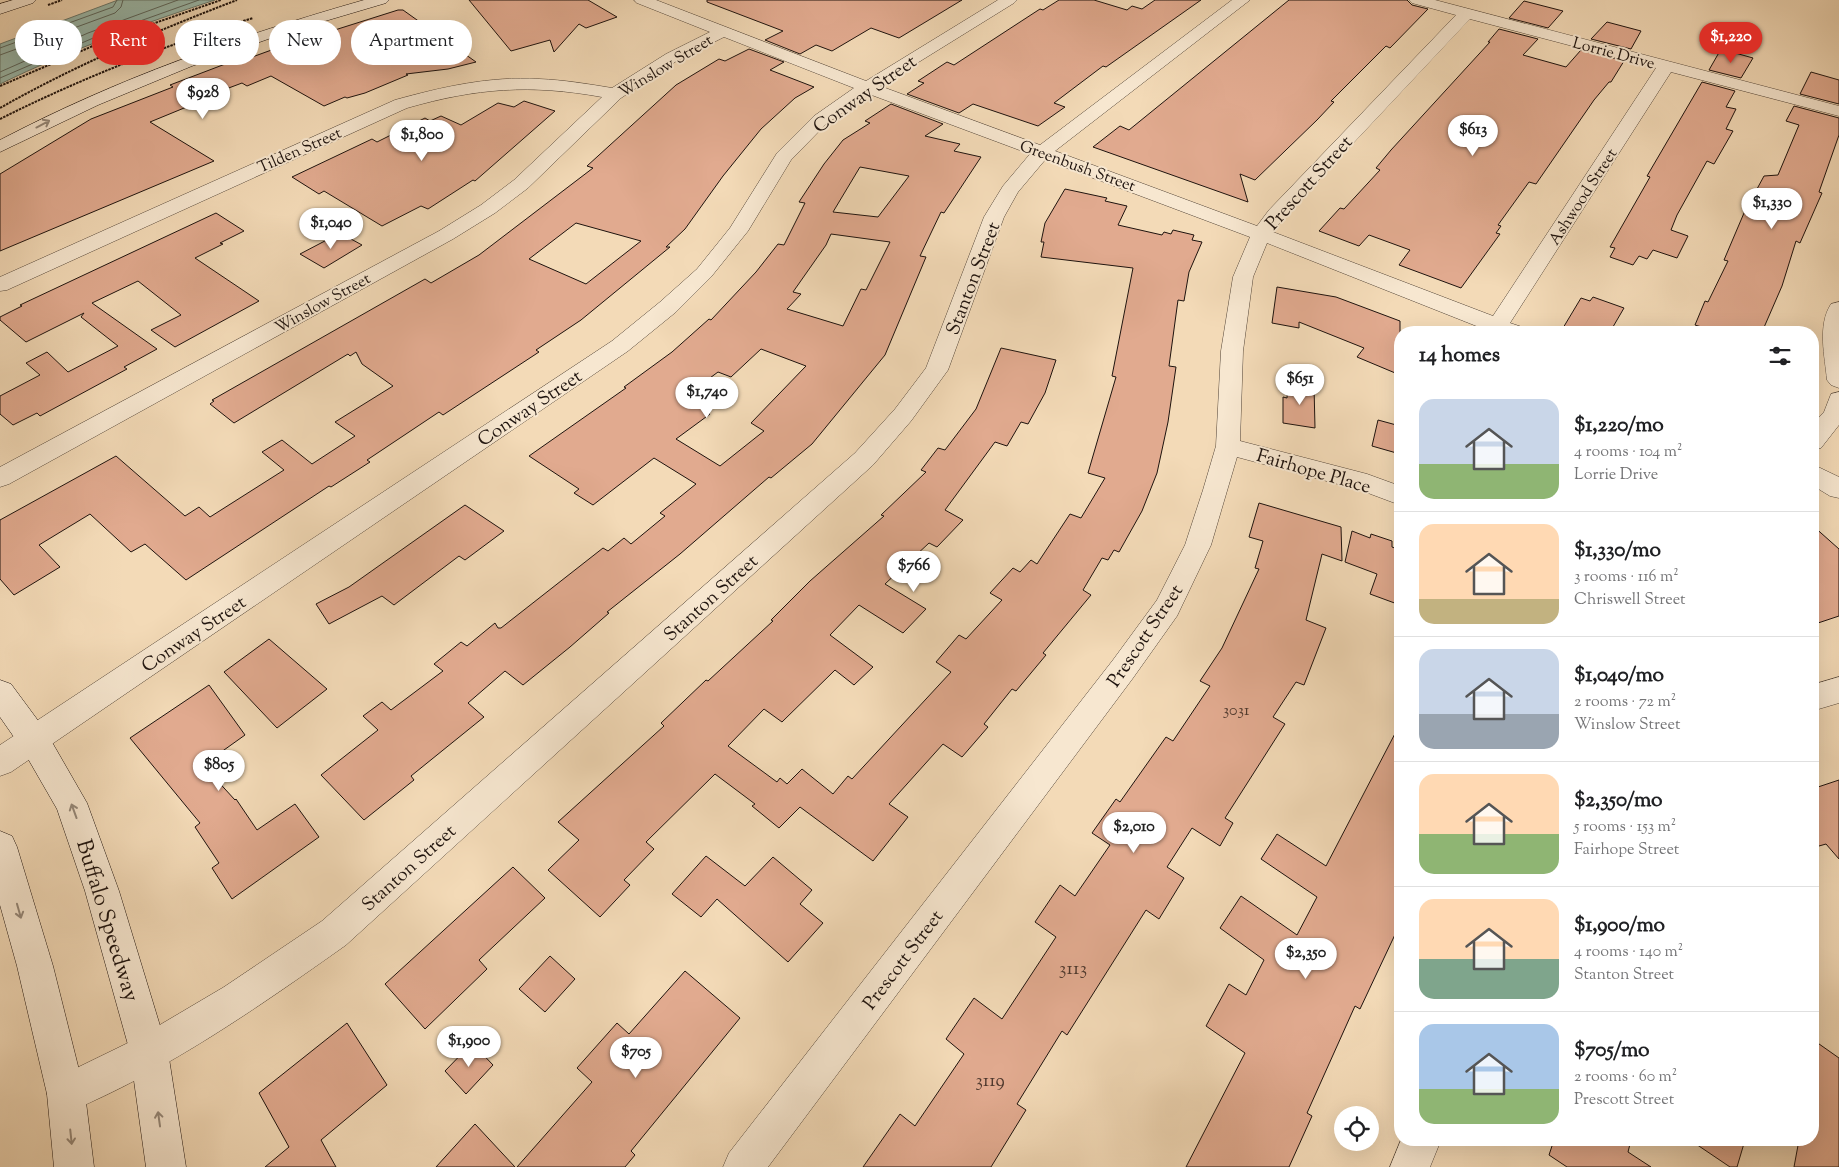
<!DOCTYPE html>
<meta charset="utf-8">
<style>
:root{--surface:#fff;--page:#f6f6f6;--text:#202124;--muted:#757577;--line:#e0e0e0;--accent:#d93025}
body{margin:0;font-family:"Sorts Mill Goudy",serif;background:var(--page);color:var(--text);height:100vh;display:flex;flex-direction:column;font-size:19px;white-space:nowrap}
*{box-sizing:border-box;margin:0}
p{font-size:16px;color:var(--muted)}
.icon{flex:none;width:28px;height:28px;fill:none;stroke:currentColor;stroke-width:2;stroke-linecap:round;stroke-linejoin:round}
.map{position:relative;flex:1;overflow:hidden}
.side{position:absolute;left:1394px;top:326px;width:425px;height:820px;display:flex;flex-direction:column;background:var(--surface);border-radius:20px;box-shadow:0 5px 20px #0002}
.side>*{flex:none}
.hud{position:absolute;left:15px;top:20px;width:475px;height:45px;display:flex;gap:10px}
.fabs{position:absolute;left:1334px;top:1106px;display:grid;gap:10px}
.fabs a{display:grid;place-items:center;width:45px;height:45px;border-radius:50%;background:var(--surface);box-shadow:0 5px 20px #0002;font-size:25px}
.price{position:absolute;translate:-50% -42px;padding:0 11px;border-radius:18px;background:#fff;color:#222;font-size:16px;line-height:32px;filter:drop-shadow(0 1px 2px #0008)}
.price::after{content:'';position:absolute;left:50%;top:30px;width:15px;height:11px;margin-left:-8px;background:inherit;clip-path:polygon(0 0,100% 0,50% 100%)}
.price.active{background:var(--accent);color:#fff}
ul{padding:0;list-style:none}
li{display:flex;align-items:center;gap:15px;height:125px;padding:0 25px}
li+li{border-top:1px solid var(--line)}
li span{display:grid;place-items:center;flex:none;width:140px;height:100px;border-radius:15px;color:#555}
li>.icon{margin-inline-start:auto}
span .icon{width:60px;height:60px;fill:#fffc;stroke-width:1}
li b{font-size:21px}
h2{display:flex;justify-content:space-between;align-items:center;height:60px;padding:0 25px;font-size:21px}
.tag{padding:0 18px;border-radius:22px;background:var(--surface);box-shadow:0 5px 20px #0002;font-size:18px;line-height:45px}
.tag.active{background:var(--accent);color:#fff}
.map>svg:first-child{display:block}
.water{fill:#9bbbad;stroke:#69786d}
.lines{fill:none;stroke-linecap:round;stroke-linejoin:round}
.shore{stroke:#5c675e;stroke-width:1}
.building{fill:#e1aa8f;stroke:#1e130e;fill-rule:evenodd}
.street-casing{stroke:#534538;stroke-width:1}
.secondary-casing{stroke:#1e130e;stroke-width:1}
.path{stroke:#1e130e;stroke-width:2;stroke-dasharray:2.5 1;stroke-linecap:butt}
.street{fill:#f7e7d0;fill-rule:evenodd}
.secondary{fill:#f7e7d0;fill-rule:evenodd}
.oneway{stroke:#958879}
.labels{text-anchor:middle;stroke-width:4;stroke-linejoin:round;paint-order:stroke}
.far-street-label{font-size:16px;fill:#1e130e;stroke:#f7e7d0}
.number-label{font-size:16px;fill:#4f392e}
.street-label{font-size:19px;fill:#1e130e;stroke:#f7e7d0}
.near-number-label{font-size:19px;fill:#4f392e}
.near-street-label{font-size:22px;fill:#1e130e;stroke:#f7e7d0}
</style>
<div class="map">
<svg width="1839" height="1167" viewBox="0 0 1839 1167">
<rect width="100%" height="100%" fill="#f3dab7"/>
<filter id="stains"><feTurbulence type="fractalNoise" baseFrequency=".004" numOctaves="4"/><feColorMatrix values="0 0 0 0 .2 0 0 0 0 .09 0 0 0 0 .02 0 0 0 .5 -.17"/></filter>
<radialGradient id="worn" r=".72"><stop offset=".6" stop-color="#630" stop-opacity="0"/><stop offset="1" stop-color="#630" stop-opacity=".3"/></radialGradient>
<!-- water -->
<path class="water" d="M118 0H215C142 24 70 50 0 84V44Z"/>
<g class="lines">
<!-- shore -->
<g class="shore">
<polyline points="0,48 113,7 117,0"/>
<polyline points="0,55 115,13 121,7 123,0"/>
<polyline points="0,72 88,33 178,0"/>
<polyline points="0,78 98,36 199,0"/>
</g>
</g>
<!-- building -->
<g class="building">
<polygon points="469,0 588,0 617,17 586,28 579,24 554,52 550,40 511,51"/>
<polygon points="707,0 962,0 899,38 871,28 832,51 816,45 800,54 765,40 783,31 707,2"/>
<polygon points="1059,0 1094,0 1127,10 1132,6 1142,9 1155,0 1201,0 1106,67 1103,66 1054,103 1065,107 1038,126 973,104 959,113 907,94 924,83 918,81 947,62 954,65 1040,9 1043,10"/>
<polygon points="1289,0 1407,0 1412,5 1428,9 1390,48 1386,46 1331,101 1334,102 1317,120 1255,180 1240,174 1248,202 1093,147 1120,126 1129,130"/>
<polygon points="1524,1 1563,11 1548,28 1509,18"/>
<polygon points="398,10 403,10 476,62 448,69 406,74 408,75 365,93 347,98 345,97 324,106 271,76 247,86 242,83 186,104 189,106 150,122 214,161 0,251 0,174 91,119 173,87 170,85 241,58 244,60 299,40 300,41"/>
<polygon points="1607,22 1641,31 1631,49 1591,39"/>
<polygon points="1499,29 1538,39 1523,55 1566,67 1581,50 1624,61 1611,82 1609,82 1594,100 1536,184 1529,182 1498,225 1501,226 1496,233 1500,234 1461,288 1399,265 1410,250 1369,235 1359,246 1319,231 1340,208 1344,209 1380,170 1376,168 1391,150 1490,42 1488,42"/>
<path d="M749 49 784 62 770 70 814 87 795 98 761 129 723 176 685 229 666 247H670L581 320 536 350 539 352 443 415 439 412 367 460 370 462 331 487 329 486 186 580 145 544 131 552 90 514 39 545 60 567 14 595 0 579V520L116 456 185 516 199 507 210 517 284 470 262 452 282 440 312 464 355 436 335 422 393 386 362 364 356 352 350 356 348 354 234 423 210 404 214 401 212 400 425 279 431 283 479 255 593 168 587 166 676 85 719 59 725 61ZM576 223 641 241 586 284 529 259Z"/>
<polygon points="1721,49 1753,58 1741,78 1709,70"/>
<polygon points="1811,72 1839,80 1839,104 1800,94"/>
<polygon points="1702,82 1735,91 1726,107 1736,109 1726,129 1733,131 1714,164 1707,161 1677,215 1671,230 1688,236 1677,258 1653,250 1647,259 1639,256 1633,265 1610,257 1615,248 1610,247 1650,177 1647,176"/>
<polygon points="524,101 555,111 475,181 473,180 428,209 421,206 382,226 324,191 319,194 292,177 372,139 377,142 425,118 430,121 441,116 461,125 498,103 514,107"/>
<path d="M891 104 943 124 925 136 960 144 954 151 981 157 944 213 941 212 920 256 926 257 885 355 812 444 771 478 769 477 680 554 607 612 609 613 570 647 523 685 505 671 468 703 484 717 411 776 414 780 364 820 321 775 378 730 363 716 382 702 391 710 443 671 434 664 461 642 467 646 495 623 498 628H501L603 548 608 551 624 538 631 544 665 516 660 513 696 484 654 458 593 505 574 493 579 489 529 456 626 388 624 387 672 352 709 319 711 320 756 272 778 244 784 245 805 203 799 202 824 164 843 140 870 123 865 121ZM860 167 909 176 878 217 833 212ZM831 234 890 242 866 290 861 289 843 326 787 309 801 294 793 292 826 245ZM761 349 806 366 751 423 764 431 720 466 676 439 710 414 683 398 718 372 731 377Z"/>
<polygon points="1794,106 1839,118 1839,135 1819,192 1822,193 1800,243 1796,241 1782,286 1762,332 1718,332 1695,325 1705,301 1708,302 1728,261 1724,260 1744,213 1764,176 1778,175 1799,125 1786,121"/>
<polygon points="1065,189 1107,198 1105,201 1127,206 1118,225 1162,235 1164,232 1171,234 1173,230 1194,235 1192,240 1202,242 1189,272 1184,301 1178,300 1169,366 1176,367 1168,422 1157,473 1142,511 1119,552 1114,550 1108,560 1102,558 1083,590 1091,595 1043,653 1046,655 1016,691 1012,689 984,724 988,727 962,757 943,744 889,804 908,817 873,861 800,807 779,828 752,806 755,804 715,774 646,842 654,849 624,880 630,885 600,917 548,870 579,840 558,822 664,726 661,723 706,680 708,681 773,621 771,620 810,581 884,516 881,515 926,472 921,470 938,448 945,450 976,409 1001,348 1056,360 1045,393 1028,424 1021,422 1007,446 995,442 945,510 963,520 937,547 929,543 885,584 926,609 903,633 859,605 830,635 873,667 854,685 835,670 782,722 764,709 728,746 777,782 780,778 787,784 802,769 833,794 848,776 852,779 951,672 936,662 959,635 966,639 1002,600 990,593 1013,568 1020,572 1031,560 1037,564 1070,514 1081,518 1105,478 1088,473 1116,377 1112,376 1133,268 1041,257 1044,242 1041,242 1045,223"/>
<polygon points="216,213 244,231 220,243 223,244 195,258 259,301 175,347 151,330 181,315 138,281 92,303 157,349 124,367 127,369 40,416 37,413 13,425 0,414 0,396 40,375 26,363 47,352 68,372 118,346 81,317 84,313 26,342 0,320 0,317 22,306 20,305"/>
<polygon points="340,233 362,245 324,268 300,254"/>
<polygon points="1277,287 1336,297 1400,321 1400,375 1357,357 1364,348 1299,322 1299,328 1272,323"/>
<polygon points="1593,297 1624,308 1610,332 1576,332 1563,328 1581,298 1590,301"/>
<polygon points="1288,383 1314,386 1315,428 1283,423 1283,397 1287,398"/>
<polygon points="1378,420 1400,426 1400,454 1372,446"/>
<polygon points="1259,503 1341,527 1342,561 1322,554 1306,620 1326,628 1304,685 1296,682 1273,717 1285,724 1225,818 1233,823 1220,846 1192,828 1167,867 1184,878 1159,919 1146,910 1067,1035 1062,1031 1017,1104 1026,1110 991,1167 863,1167 900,1114 915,1126 964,1054 946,1039 974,998 1002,1019 1056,937 1035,922 1060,885 1075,896 1110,845 1092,833 1116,799 1120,802 1166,737 1173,741 1210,686 1200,681 1222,648 1259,569 1255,568 1263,541 1249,537"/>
<polygon points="465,505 504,531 465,560 459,556 394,605 382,596 329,624 316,604 349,587"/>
<polygon points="1812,525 1839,549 1839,616 1812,625"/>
<polygon points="1352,531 1370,538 1371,534 1392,541 1392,547 1400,550 1400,605 1370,594 1377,574 1345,562"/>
<polygon points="269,639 327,689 277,728 224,672"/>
<polygon points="209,685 245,735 203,765 235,800 236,799 257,830 295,804 319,837 232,899 212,868 219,863 195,827 200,823 130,738"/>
<polygon points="1400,724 1400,924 1360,1009 1355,1006 1307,1113 1312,1116 1289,1167 1186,1167 1245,1053 1206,1026 1229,984 1246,995 1264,960 1220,928 1241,896 1297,935 1317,897 1261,859 1277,834 1326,866"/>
<polygon points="1839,780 1839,859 1826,844 1812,848 1812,789"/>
<polygon points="706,856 745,886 773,857 812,890 800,904 823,923 788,962 717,899 701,917 672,894"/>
<polygon points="513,867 545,898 479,960 487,969 425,1029 385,984"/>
<polygon points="550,956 575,979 545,1012 519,989"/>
<polygon points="685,971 740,1018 631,1151 635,1155 625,1167 517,1167 592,1082 577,1068 617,1023 629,1034"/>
<polygon points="347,1023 387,1085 321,1140 336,1167 265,1167 289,1147 259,1093"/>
<polygon points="1812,1039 1839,1058 1839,1167 1794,1167 1799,1140 1812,1140"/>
<polygon points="472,1043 493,1065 466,1094 445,1071"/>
<polygon points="475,1124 515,1167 436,1167"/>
<polygon points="1554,1140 1631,1140 1628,1152 1651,1167 1567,1167 1549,1155"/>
<polygon points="1690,1140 1745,1140 1737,1167 1730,1167"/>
</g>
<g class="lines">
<!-- street casing -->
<g class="street-casing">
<g id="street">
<path d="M634 0H656L866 81 998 0H1017L1014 3 880 86 1040 145 1232 0H1250L1055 151 1257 226 1269 210 1456 15 1412 3 1409 0H1435L1839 106V116L1671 72 1510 323 1522 327 1525 332 1489 331 1267 243 1253 277 1243 351 1240 441 1367 474 1400 486V505L1360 490 1237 457 1211 545 1177 616 1133 678 768 1167H723L729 1153 1113 660 1157 600 1185 545 1203 490 1216 446 1221 351 1233 277 1250 237 1045 160 1018 192 1004 217 948 370 911 421 873 465 346 945C257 1008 167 1071 66 1113L52 1108 47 1094 52 1080 136 1039 224 987 322 921 855 453 895 409 926 368 984 217 1003 186 1030 154 869 94 826 124 791 160 748 231 711 277 676 312 628 351 11 772 0 776V745L612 341 660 302 697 269 730 228 777 153 814 116 854 88 724 37 678 60 621 98 528 188 495 213 453 239 9 484 0 487V467L439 231 481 205 514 180 602 97C530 84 477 88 407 108L7 290 0 291V277L395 100C442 87 490 76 539 79 564 80 588 84 612 88L666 54 710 32 637 3ZM1470 19 1656 68 1493 316 1273 232 1283 218Z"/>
<path d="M1839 302V388L1831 385 1827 380C1825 357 1817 325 1831 304Z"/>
<polygon points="1839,392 1839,425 1821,448 1812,450 1812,425 1824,412 1831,394"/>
<polygon points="1812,464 1839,477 1839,498 1830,496 1812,485"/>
<polygon points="1839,677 1839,703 1812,711 1812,685"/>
<polygon points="1401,1140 1441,1140 1430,1167 1390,1167"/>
</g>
</g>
<!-- secondary casing -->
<g class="secondary-casing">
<g id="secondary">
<polygon points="13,0 36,0 33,3 0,14 0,4"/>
<path d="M364 0H389L386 3 288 32 192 66 98 105 0 152V140C116 79 238 36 364 0Z"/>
<polygon points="0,680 11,684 45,730 87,803 119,891 168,1052 186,1167 146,1167 130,1052 85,891 57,809 23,750 0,717"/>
<polygon points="0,831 12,836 17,847 53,966 85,1094 94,1167 54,1167 47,1094 17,966 0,905"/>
</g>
</g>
<!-- path -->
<g class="path">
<polyline points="48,5 62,0"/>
<polyline points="0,86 109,39 221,0"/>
<path d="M0 108C76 65 156 31 237 0"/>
<path d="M0 119C82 78 166 45 253 18"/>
</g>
<!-- street -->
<use href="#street" class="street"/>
<!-- secondary -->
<use href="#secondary" class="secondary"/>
</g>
<!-- one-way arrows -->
<defs><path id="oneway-shaft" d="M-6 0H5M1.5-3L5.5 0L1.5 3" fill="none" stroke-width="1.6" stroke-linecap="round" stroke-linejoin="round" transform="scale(1.25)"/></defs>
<g class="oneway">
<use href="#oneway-shaft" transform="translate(43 124) rotate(-28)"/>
<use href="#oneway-shaft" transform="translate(74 811) rotate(-110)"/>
<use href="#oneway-shaft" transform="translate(19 911) rotate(74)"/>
<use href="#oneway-shaft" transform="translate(159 1119) rotate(-98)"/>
<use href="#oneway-shaft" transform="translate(71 1137) rotate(84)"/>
</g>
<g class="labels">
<!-- far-street labels -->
<g class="far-street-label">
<text transform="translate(1614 52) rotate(15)" y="6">Lorrie Drive</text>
<text transform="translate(665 65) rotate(-31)" y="6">Winslow Street</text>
<text transform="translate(299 149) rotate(-24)" y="6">Tilden Street</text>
<text transform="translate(1078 165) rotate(20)" y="6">Greenbush Street</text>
<text transform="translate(1582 196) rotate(-57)" y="6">Ashwood Street</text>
<text transform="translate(322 302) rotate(-29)" y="6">Winslow Street</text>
</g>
<!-- number labels -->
<g class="number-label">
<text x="1236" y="715">3031</text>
</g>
<!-- street labels -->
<g class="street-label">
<text transform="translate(864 93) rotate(-35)" y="7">Conway Street</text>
<text transform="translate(1308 182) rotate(-48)" y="7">Prescott Street</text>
<text transform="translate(972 278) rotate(-69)" y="7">Stanton Street</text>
<text transform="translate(529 407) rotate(-34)" y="7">Conway Street</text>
<text transform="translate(1314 470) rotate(16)" y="7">Fairhope Place</text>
<text transform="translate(710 597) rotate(-42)" y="7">Stanton Street</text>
<text transform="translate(193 633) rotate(-34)" y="7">Conway Street</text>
<text transform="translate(1144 635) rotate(-56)" y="7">Prescott Street</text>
<text transform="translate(408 867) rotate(-42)" y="7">Stanton Street</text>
<text transform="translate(902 959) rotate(-53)" y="7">Prescott Street</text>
</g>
<!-- near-number labels -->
<g class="near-number-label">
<text x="1073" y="974">3113</text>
<text x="990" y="1086">3119</text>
</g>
<!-- near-street labels -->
<g class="near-street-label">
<text transform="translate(109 920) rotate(73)" y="8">Buffalo Speedway</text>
</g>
</g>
<rect width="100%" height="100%" filter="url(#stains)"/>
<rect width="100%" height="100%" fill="url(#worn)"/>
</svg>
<div class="fabs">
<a><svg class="icon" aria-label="locate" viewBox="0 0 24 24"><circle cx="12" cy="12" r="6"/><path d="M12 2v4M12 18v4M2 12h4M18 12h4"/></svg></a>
</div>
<b class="price active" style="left:1731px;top:64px">$1,220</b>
<b class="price" style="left:203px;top:120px">$928</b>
<b class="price" style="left:1473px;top:157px">$613</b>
<b class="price" style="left:422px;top:162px">$1,800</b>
<b class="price" style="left:1772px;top:230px">$1,330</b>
<b class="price" style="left:331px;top:250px">$1,040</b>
<b class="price" style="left:1300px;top:406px">$651</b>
<b class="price" style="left:707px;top:419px">$1,740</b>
<b class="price" style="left:914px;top:593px">$766</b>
<b class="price" style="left:219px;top:792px">$805</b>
<b class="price" style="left:1134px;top:854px">$2,010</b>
<b class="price" style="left:1306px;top:980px">$2,350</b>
<b class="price" style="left:469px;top:1068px">$1,900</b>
<b class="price" style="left:636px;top:1079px">$705</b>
<div class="hud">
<a class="tag">Buy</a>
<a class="tag active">Rent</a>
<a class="tag">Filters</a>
<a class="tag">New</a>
<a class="tag">Apartment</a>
</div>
<section class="side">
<h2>14 homes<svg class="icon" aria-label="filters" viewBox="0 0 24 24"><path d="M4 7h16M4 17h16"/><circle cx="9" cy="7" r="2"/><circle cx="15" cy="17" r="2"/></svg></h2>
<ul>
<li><span style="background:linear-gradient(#c9d6e8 65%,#8fb573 0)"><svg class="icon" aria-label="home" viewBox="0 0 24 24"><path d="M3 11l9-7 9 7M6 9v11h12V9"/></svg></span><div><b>$1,220/mo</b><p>4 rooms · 104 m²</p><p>Lorrie Drive</p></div></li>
<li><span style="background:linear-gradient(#ffd9b3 75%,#c2b280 0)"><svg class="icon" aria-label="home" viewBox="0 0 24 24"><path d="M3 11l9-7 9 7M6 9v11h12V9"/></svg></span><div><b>$1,330/mo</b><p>3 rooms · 116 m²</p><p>Chriswell Street</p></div></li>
<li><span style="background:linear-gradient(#c9d6e8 65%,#9aa5b1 0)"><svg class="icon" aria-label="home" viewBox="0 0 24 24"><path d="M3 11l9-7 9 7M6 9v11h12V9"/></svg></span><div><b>$1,040/mo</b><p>2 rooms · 72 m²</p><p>Winslow Street</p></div></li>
<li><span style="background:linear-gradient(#ffd9b3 60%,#8fb573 0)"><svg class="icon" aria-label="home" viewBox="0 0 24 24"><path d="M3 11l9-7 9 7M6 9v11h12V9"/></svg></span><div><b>$2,350/mo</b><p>5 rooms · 153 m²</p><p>Fairhope Street</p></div></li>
<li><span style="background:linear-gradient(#ffd9b3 60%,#7fa58c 0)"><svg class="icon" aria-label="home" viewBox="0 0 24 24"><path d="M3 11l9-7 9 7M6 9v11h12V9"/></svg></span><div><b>$1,900/mo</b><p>4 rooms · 140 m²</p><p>Stanton Street</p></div></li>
<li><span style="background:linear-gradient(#a9c7e8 65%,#8fb573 0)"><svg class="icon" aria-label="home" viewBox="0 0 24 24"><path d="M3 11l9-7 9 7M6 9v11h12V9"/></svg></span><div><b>$705/mo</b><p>2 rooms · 60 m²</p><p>Prescott Street</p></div></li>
</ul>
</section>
</div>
